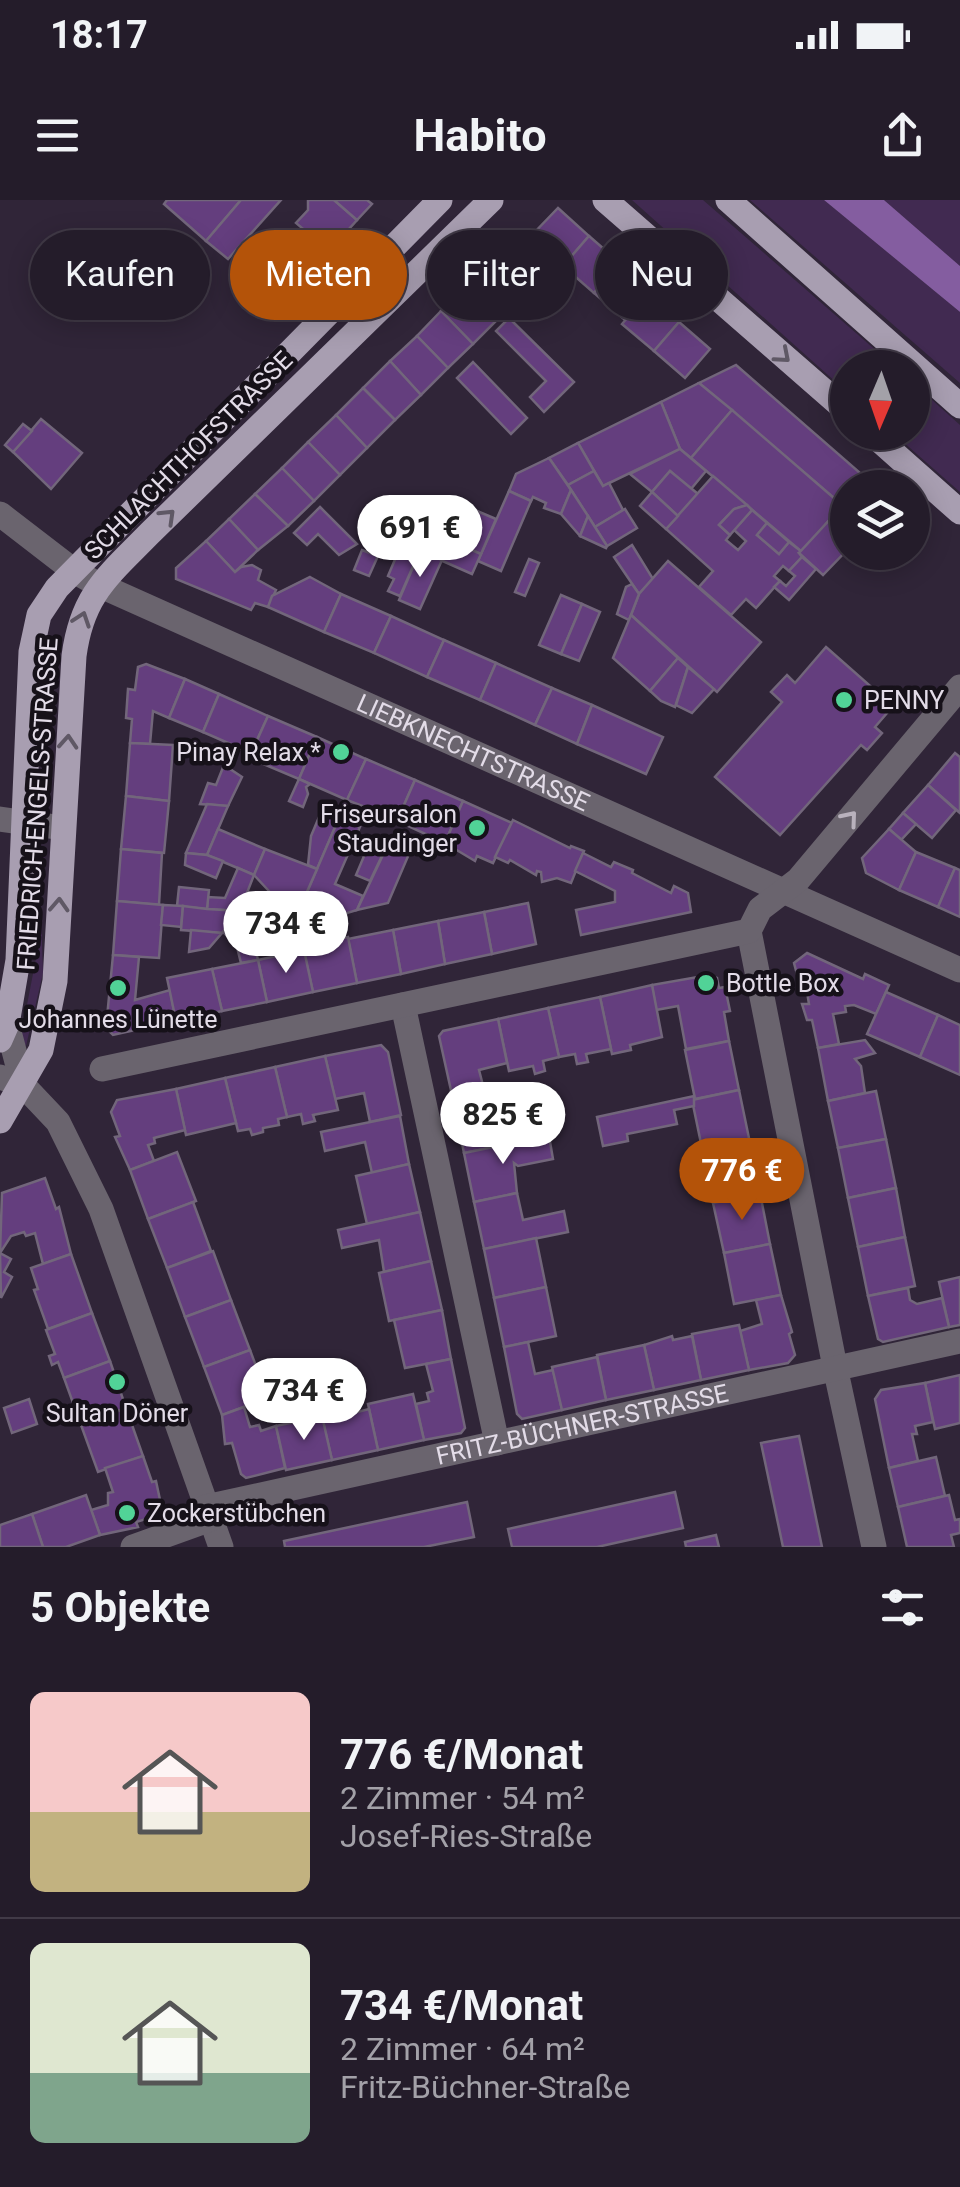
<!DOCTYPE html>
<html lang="de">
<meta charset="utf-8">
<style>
:root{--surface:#241c2a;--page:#302936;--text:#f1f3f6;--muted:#a3a1a8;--line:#413a47;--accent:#b45309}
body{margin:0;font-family:Roboto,sans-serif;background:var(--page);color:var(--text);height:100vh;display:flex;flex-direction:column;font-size:38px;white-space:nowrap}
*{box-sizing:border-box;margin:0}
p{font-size:32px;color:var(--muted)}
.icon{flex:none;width:55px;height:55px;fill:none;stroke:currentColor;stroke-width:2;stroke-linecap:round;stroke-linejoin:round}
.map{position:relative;height:1347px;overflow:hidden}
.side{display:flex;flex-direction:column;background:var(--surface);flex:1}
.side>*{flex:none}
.top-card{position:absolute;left:30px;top:30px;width:900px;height:90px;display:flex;gap:20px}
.needle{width:65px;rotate:182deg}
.buttons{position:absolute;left:830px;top:150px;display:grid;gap:20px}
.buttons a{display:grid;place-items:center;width:100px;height:100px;border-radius:50%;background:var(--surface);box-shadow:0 5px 25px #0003,0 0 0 2px var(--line);font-size:50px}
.price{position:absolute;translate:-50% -85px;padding:0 22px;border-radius:35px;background:#fff;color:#222;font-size:32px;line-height:65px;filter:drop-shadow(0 2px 5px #0008)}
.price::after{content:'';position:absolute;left:50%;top:60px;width:30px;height:22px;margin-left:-15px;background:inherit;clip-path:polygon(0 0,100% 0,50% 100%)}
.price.active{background:var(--accent);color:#fff}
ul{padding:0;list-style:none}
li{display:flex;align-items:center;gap:30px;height:250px;padding:0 30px}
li+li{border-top:2px solid var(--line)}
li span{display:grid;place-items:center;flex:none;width:280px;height:200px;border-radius:15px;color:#555}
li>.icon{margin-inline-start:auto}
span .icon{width:120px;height:120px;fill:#fffc;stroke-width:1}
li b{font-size:42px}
h2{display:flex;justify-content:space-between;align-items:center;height:120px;padding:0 30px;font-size:42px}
.pill{padding:0 35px;border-radius:45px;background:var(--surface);box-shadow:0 5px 25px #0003,0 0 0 2px var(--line);font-size:35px;line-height:90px}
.pill.active{background:var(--accent);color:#fff}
.status{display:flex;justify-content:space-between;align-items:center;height:70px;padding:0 50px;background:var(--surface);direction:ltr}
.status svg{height:28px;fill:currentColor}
header{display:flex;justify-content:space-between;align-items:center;height:130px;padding:0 30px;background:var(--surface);font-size:45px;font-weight:700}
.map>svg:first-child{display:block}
.green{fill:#412a51}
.water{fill:#845da0}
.building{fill:#643e7e;stroke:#72667b;stroke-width:2.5}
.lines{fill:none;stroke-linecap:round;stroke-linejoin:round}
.minor{stroke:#6a646e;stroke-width:25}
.major{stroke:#a89eb1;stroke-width:25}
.oneway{stroke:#5f5865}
.oneway2{stroke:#b9b2bd}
.poi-dot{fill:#51d397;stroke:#161119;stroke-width:4}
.labels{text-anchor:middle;stroke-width:9;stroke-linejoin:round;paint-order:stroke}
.street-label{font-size:25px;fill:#e3dce8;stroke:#161119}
.poi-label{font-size:25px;fill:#e3dce8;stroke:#161119;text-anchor:start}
</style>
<div class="status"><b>18:17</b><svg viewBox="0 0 49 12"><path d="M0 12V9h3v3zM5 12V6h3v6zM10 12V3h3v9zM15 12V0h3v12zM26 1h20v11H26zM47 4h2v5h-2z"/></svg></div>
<header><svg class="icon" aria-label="menu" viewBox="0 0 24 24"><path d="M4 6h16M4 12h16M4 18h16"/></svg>Habito<svg class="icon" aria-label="share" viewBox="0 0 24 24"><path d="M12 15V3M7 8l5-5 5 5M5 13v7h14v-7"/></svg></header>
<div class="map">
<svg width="960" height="1347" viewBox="0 0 960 1347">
<rect width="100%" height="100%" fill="#302538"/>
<!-- green -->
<g class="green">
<polygon points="632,0 703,0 895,167 848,168 847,192"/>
<polygon points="750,0 824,0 960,112 960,183"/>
<polygon points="884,0 960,0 960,66 891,6"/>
<polygon points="913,183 960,225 960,292 893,233 912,232"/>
<polygon points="36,645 45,650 41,711 43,773 26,846 21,836 37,753 33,691"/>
</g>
<!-- water -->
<polygon class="water" points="824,0 884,0 960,66 960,112"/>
<!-- building -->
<g class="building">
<polygon points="167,0 241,0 206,41 164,4"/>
<polygon points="241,0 281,0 228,59 206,41"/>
<polygon points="308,0 334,0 357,20 329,51 296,23 308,10"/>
<polygon points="334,0 367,0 372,4 357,20"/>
<polygon points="558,8 589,36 563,66 557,59 539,79 507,47 529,38"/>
<polygon points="589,36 620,63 594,93 563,66"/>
<polygon points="507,47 539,79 504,113 472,80"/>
<polygon points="620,63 652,89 625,120 594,93"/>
<polygon points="472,80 504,113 473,144 441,111"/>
<polygon points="647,95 679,122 654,151 622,124"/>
<polygon points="441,111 473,144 448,168 417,136"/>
<polygon points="509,118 574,182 544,212 530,197 546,181 496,131"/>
<polygon points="679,122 710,149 685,178 654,151"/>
<polygon points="417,136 448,168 421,195 390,161"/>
<polygon points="390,161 421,195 395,220 363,188"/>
<polygon points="473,162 527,218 511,234 457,178"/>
<polygon points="736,165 867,279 858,288 848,288 848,299 842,305 699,183"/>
<polygon points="699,183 732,210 691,258 680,249 661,202"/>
<polygon points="363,188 395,220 367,248 336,215"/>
<polygon points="661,202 680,249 603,286 578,243"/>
<polygon points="732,210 842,305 802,352 691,258"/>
<polygon points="336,215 367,248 340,275 308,242"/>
<polygon points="41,219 82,253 51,289 13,252"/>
<polygon points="23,224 32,231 13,252 5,245"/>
<polygon points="308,242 340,275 314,301 282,268"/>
<polygon points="578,243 594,271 568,285 549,258"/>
<polygon points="680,249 706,271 691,289 670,271 652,292 630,274"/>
<polygon points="549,258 571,290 561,314 544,308 546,303 533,297 531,301 509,291 516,274"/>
<polygon points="282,268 314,301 288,326 255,294"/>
<polygon points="594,271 603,286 609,283 623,310 595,327 568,285"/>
<polygon points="670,271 698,294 678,316 652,292"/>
<polygon points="713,276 747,305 734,309 719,325 730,335 726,340 738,350 746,341 734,330 752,310 767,323 757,335 779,354 789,342 802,352 799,353 802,357 789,371 783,366 774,376 780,381 756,408 746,399 731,415 699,387 713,371 666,329"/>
<polygon points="571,290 588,316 580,336 561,314"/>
<polygon points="509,291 531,301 501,371 478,361"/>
<polygon points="652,292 678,316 666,329 640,306"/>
<polygon points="255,294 288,326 258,350 229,319"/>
<polygon points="459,303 477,311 461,346 443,338"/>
<polygon points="747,305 752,310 730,335 719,325 734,309"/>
<polygon points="320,307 357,344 339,355 318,334 307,345 294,333"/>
<polygon points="625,309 637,328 607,346 595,327"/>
<polygon points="477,311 496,319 481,354 461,346"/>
<polygon points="835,314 848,325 848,349 823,375 799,353"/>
<polygon points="414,315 432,323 400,396 388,391 394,379 388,376"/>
<polygon points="588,316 607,346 606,348 580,336"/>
<polygon points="229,319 258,350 235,372 206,341"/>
<polygon points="767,323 789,342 779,354 757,335"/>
<polygon points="428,331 481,354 472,374 420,351"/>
<polygon points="206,341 235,372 241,367 252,365 261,370 258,380 276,390 268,407 255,403 251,410 176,379 176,368"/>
<polygon points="632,345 653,379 639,394 614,357"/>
<polygon points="362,350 378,356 369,376 354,370"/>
<polygon points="420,351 442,360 420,409 399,400"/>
<polygon points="802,357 816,369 789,400 774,387 780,381 786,386 795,376 789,371"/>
<polygon points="529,359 539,363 525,396 515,392"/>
<polygon points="668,361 761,442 717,492 631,415 639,394"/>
<polygon points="310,377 341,394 324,432 268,407 272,396"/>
<polygon points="632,384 639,394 629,420 617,414 626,387"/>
<polygon points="341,394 391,416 374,453 324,432"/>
<polygon points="561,395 582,404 561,454 539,445"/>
<polygon points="582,404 600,412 579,461 561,454"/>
<polygon points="631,415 678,458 650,491 613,458"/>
<polygon points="391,416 444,440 427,477 374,453"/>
<polygon points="444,440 496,463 480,500 427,477"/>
<polygon points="826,447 893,506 875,527 882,533 867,550 861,545 780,635 715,577 782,502 771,492 787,475 795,483"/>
<polygon points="678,458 688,467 675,507 661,501 650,491"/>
<polygon points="496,463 552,488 535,525 480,500"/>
<polygon points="146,464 185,479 169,518 153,511 150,544 130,543 132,519 126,518 128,489 135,490 138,467"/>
<polygon points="688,467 714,489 692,513 676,505"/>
<polygon points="185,479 219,494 203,532 169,518"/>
<polygon points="552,488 592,505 577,544 535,525"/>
<polygon points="219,494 268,516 251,553 203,532"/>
<polygon points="592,505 663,537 646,574 577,544"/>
<polygon points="268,516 317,537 299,579 249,558"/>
<polygon points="317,537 366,559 347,600 299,579"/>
<polygon points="130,543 173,545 169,601 126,596"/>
<polygon points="955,553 960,557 960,613 928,585"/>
<polygon points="366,559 415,580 397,621 380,614 379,619 368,615 370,609 347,600"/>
<polygon points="224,565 242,577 228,606 200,604 208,583 216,585"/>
<polygon points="299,579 310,584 306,587 308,594 303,607 289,601"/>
<polygon points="415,580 463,601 445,643 397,621"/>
<polygon points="928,585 956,610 932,638 903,613"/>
<polygon points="126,596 169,601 164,653 121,649"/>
<polygon points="463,601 512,623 493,663 477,656 475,661 445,643"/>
<polygon points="207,604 228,606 207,655 186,653"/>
<polygon points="322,610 339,618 317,669 308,665 311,636"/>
<polygon points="903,613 916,624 901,640 889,629"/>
<polygon points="339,618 360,627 335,684 363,696 357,710 344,714 305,697"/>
<polygon points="513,620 570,648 571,646 584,651 571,683 557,678 542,682 541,672 537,671 536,675 510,660 508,663 495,657"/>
<polygon points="218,629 265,649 254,675 207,655"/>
<polygon points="889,629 916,652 899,690 866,673 862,658"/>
<polygon points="391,638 412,647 388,703 357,710"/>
<polygon points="377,639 388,643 370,681 356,675 370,642"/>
<polygon points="121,649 162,653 159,705 117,701"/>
<polygon points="265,649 317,669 295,719 254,675"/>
<polygon points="916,652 955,668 938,707 899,690"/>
<polygon points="186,653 207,655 223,661 216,678 185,665"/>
<polygon points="583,653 611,667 614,662 633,670 632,673 671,693 674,686 688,693 691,712 581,735 576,710 615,702 615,691 575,671"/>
<polygon points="238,668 254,675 240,711 207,709 208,697 225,698"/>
<polygon points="955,668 960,670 960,717 938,707"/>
<polygon points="179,687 209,690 207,709 177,706"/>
<polygon points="305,697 344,714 297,723 295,719"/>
<polygon points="117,701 163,705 159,758 113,755"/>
<polygon points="528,703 536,744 492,754 484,712"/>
<polygon points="163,705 183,706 181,727 161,725"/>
<polygon points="183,706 207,709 240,711 222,733 181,730"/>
<polygon points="240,711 249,724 233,741 223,732"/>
<polygon points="484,712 492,754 445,764 438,721"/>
<polygon points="438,721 445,764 401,774 393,730"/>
<polygon points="249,724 258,760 241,763 235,739"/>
<polygon points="191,730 222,733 209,748 189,752"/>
<polygon points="393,730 401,774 357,783 348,739"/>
<polygon points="348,737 357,783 313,792 303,747"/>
<polygon points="304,750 313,792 267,802 258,760"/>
<polygon points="807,753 863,779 865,774 889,785 876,814 854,805 845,806 846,812 833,814 839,844 818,848 812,820 807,820 802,804 809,804 805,780 799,782 794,763"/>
<polygon points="113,755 139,757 135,800 170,790 176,821 113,835 106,828"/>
<polygon points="258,760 267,802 222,811 212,769"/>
<polygon points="212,769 222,811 176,821 167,778"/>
<polygon points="709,775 717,778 719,788 725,787 730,811 724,812 729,841 686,849 678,806 656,810 652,785"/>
<polygon points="652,785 662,837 630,845 631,850 612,854 600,797"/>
<polygon points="886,792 938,815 920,857 867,834"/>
<polygon points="600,797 611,849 586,854 588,862 577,864 575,854 559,857 548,808"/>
<polygon points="548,808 559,857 543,861 545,871 535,874 533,866 509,871 498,819"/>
<polygon points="938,815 960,825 960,875 920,857"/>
<polygon points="498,819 507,863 479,870 486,897 454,904 439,836 443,831"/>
<polygon points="865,840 875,853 855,859 861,866 865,893 828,901 818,848"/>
<polygon points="729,841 739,890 695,899 685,850"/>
<polygon points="381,845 388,852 401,915 370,922 364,893 335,899 325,856"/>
<polygon points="325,856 338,910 313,915 315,921 303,924 301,914 287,917 275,867"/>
<polygon points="275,867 287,917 278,919 279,925 263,928 263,932 252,935 250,929 238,931 225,878"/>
<polygon points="225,878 236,923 186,935 176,889"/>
<polygon points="176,889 185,930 154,938 155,943 148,945 154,961 130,970 115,937 120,936 111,912 117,900"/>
<polygon points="739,890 750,943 703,953 692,900"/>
<polygon points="876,891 886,939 838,948 828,901"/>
<polygon points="503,894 511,931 528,928 531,940 464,953 454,904"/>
<polygon points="694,896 694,906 674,910 677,924 627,934 628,941 603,946 597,917"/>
<polygon points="400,916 409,964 372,973 365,942 325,951 321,932"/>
<polygon points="549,936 553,959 518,966 514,963 517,993 474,1002 464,953"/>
<polygon points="886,939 896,988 848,998 838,948"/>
<polygon points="750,943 760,993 713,1003 703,953"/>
<polygon points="177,952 196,1001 148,1019 130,970"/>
<polygon points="409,964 420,1012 367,1024 356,976"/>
<polygon points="45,978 56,1009 59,1007 71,1054 43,1064 35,1033 26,1036 24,1032 11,1036 0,1053 2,993"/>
<polygon points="896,988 905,1037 858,1047 848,998"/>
<polygon points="517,993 523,1020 564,1011 568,1032 484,1049 474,1002"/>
<polygon points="760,993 770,1044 724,1053 713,1003"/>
<polygon points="193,1002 211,1051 167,1068 148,1019"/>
<polygon points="420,1012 431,1061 384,1072 379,1040 342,1048 338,1030"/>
<polygon points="905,1037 915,1086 868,1096 858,1047"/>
<polygon points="536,1038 546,1087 494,1098 484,1049"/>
<polygon points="770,1044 781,1095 734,1104 724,1053"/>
<polygon points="213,1051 231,1100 185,1117 167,1068"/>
<polygon points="0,1053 11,1059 4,1072 12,1077 1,1098"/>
<polygon points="71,1054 92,1113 48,1129 34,1090 38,1089 31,1068"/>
<polygon points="431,1061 442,1110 389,1121 379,1073"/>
<polygon points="960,1077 960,1125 949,1127 939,1082"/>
<polygon points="546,1087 556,1136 504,1147 494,1098"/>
<polygon points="908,1088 910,1100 917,1104 942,1098 949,1127 883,1142 878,1139 868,1096"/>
<polygon points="781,1095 792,1132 789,1134 795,1155 788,1163 749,1170 740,1131 762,1124 756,1100"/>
<polygon points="231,1100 250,1150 204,1167 185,1117"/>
<polygon points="442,1110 451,1159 405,1168 394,1120"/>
<polygon points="92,1113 110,1161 64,1178 58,1162 52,1165 49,1156 55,1154 46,1130"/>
<polygon points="739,1125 749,1170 701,1180 692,1134"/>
<polygon points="672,1136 673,1140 692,1136 701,1180 654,1190 644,1145"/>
<polygon points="528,1142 535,1174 553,1170 562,1210 522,1219 517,1214 504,1147"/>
<polygon points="644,1145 654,1190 606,1200 597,1155"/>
<polygon points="250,1150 268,1198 222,1215 204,1167"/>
<polygon points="597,1157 606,1200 562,1210 552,1167"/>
<polygon points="451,1159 465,1228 461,1233 424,1240 416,1204 429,1201 427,1193 433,1191 426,1164"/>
<polygon points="110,1161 126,1208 81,1225 64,1178"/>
<polygon points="336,1174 343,1208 323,1213 315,1179"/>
<polygon points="960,1175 960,1223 935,1229 925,1183"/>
<polygon points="925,1183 933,1222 915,1226 917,1234 912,1234 918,1261 889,1268 875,1199 881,1190"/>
<polygon points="413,1194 424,1240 378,1250 368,1204"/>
<polygon points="29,1199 37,1224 12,1233 4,1208"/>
<polygon points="244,1207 250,1227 259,1225 261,1231 276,1226 285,1268 246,1278 241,1274 232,1243 225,1244 222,1215"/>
<polygon points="126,1208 143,1256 98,1272 81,1225"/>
<polygon points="340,1209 342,1216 369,1209 378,1250 332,1260 321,1213"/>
<polygon points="322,1216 332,1260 286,1270 276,1226"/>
<polygon points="799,1236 822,1347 783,1347 761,1243"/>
<polygon points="143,1256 152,1282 156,1281 163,1314 136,1322 138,1327 100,1335 91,1310 108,1305 108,1293 113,1292 105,1268"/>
<polygon points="936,1257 945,1296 898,1307 889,1268"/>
<polygon points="675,1292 683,1328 597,1347 512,1347 508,1329"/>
<polygon points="86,1295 100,1335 66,1347 43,1347 32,1314"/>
<polygon points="949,1295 955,1320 960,1319 960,1333 951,1335 954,1347 907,1347 898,1307"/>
<polygon points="467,1302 474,1337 424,1347 285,1347 284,1341"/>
<polygon points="32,1314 43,1347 0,1347 0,1325"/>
<polygon points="716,1335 719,1347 686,1347 685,1342"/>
</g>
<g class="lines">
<!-- minor -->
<g class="minor">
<path id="s1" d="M0 314 74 371 99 385 960 770"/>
<polyline points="0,619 63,628"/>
<polyline points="749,731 835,1167 874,1347"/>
<polyline points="403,805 497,1243"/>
<polyline points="7,824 23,885"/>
<polyline points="102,869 749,731 760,709 798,680 960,487"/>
<polyline points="0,877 23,885 58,922 101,1009 221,1347"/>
<path id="s2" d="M206 1307 960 1141"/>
<polyline points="133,1347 211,1319"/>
</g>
<!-- major -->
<g class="major">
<polyline points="605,0 848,212"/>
<polyline points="728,0 960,206"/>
<polyline points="870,232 960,312"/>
<polyline points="0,840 7,824 18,760 31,452 39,415 57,388 440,0"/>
<path d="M0 921 41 850 55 781 74 456C82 394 109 375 150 333L491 0"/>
</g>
</g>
<!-- one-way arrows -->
<defs><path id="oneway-chevron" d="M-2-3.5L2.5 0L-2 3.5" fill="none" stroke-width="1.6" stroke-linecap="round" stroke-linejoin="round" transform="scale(2.5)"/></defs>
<g class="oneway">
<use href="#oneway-chevron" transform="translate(783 156) rotate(41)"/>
<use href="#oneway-chevron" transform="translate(168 316) rotate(-44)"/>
<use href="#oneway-chevron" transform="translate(82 419) rotate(-71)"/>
<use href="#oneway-chevron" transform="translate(68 542) rotate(-86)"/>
<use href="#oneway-chevron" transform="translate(59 705) rotate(-87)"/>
</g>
<use class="oneway2" href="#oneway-chevron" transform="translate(850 618) rotate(-50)"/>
<!-- markers -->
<g class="poi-dot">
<circle cx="844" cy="500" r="10"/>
<circle cx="341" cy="552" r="10"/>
<circle cx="477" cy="628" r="10"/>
<circle cx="706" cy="783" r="10"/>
<circle cx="118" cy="788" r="10"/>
<circle cx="117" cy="1182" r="10"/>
<circle cx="127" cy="1313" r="10"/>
</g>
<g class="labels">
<!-- street labels -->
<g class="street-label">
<text transform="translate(188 255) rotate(-45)" y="9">SCHLACHTHOFSTRASSE</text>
<text dy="9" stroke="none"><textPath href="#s1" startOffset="532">LIEBKNECHTSTRASSE</textPath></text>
<text transform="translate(37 604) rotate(-86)" y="9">FRIEDRICH-ENGELS-STRASSE</text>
<text dy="9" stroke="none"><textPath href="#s2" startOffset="385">FRITZ-BÜCHNER-STRASSE</textPath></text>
</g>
<!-- poi labels -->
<g class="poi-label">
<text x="864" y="509">PENNY</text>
<text x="321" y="561" text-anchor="end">Pinay Relax *</text>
<text x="457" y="623" text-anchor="end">Friseursalon<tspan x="457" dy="29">Staudinger</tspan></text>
<text x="726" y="792">Bottle Box</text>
<text x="118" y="828" text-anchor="middle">Johannes Lünette</text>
<text x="117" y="1222" text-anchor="middle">Sultan Döner</text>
<text x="147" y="1322">Zockerstübchen</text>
</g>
</g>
</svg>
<div class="buttons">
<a><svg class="needle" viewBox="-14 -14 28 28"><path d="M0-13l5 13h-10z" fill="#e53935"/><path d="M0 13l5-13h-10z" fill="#a3a1a8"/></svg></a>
<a><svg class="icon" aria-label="layers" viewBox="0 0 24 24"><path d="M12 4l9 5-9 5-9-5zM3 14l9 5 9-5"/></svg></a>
</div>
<b class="price" style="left:420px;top:380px">691 €</b>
<b class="price" style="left:286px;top:776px">734 €</b>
<b class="price" style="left:503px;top:967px">825 €</b>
<b class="price active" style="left:742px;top:1023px">776 €</b>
<b class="price" style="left:304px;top:1243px">734 €</b>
<div class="top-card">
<a class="pill">Kaufen</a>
<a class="pill active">Mieten</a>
<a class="pill">Filter</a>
<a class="pill">Neu</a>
</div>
</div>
<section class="side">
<h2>5 Objekte<svg class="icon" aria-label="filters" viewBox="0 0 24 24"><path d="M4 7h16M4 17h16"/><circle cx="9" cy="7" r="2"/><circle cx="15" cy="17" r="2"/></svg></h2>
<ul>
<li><span style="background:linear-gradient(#f6c9c9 60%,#c2b280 0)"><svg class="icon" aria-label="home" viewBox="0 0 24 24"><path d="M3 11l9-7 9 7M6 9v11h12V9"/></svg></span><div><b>776 €/Monat</b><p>2 Zimmer · 54 m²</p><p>Josef-Ries-Straße</p></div></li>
<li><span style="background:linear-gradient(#dfe7d0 65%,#7fa58c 0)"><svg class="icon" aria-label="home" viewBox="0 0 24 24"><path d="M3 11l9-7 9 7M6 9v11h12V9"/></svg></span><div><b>734 €/Monat</b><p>2 Zimmer · 64 m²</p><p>Fritz-Büchner-Straße</p></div></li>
</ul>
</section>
